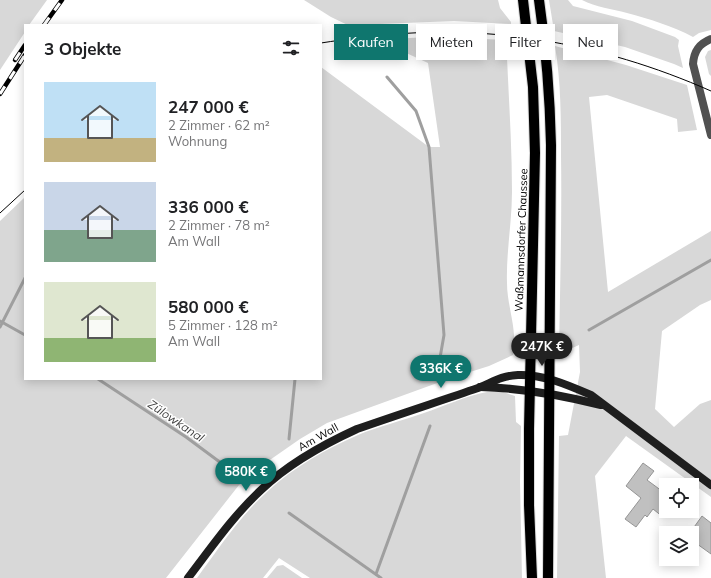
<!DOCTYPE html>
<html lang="de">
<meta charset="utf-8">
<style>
:root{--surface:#fff;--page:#f2f2f2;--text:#202124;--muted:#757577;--accent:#0f766e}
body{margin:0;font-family:Mulish,sans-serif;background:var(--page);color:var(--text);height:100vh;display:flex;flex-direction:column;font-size:15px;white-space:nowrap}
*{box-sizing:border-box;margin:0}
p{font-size:13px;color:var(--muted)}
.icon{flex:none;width:22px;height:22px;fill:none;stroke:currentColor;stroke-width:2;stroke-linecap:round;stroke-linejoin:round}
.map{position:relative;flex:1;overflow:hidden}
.side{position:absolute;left:24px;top:24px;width:298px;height:356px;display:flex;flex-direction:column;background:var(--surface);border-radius:0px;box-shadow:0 2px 10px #0003}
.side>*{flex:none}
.top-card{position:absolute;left:334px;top:24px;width:317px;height:36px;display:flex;gap:8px}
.tools{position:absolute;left:659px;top:478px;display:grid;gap:8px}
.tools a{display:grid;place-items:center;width:40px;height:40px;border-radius:0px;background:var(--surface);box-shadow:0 2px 10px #0003;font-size:20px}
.price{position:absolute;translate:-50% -34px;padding:0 9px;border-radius:14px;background:var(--accent);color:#fff;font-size:13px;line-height:26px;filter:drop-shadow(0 1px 2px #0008)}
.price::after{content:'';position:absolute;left:50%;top:24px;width:12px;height:9px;margin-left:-6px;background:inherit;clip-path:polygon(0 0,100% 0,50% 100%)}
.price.active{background:#222;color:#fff}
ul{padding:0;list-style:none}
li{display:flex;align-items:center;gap:12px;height:100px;padding:0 20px}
li span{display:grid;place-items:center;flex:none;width:112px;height:80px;border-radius:0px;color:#555}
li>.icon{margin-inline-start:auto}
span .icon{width:48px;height:48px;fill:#fffc;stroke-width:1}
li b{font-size:17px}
h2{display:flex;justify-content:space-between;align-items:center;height:48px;padding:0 20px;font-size:17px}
.pill{padding:0 14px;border-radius:0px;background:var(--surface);box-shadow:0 2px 10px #0003;font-size:14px;line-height:36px}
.pill.active{background:var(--accent);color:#fff}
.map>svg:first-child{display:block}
.green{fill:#d8d8d8}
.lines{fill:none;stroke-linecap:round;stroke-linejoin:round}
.stream{stroke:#9f9f9f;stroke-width:3}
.building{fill:#c0c0c0;stroke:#959595}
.primary-casing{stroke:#dbdbdb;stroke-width:12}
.street{stroke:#515151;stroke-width:8}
.secondary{stroke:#1e1e1e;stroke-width:8}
.primary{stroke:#000;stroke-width:10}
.tram{stroke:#000;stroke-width:1}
.rail-casing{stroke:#000;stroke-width:4.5}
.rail{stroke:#fff;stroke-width:3;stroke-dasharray:9;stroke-linecap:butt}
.labels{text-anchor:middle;stroke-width:3;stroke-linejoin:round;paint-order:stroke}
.street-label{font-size:11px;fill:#000;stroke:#fff}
.water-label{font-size:12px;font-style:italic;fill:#404040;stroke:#fff}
</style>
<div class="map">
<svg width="711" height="578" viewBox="0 0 711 578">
<rect width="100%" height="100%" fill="#fff"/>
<!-- green -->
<g class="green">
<polygon points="0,0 47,0 29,25 25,25 25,32 0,70"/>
<polygon points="304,0 498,0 500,8 511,22 511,24 454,21 380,24 354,28 331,17"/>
<polygon points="549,0 568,0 573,6 632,21 675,37 679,40 678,46 683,68 674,64 625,47 554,31"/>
<path d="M582 0H711V30L699 33 693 37C673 26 649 19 627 13 612 9 596 7 582 0Z"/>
<path d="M426 37 513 40 507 58C509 103 512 147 512 192 512 222 506 253 507 283 507 307 518 330 513 355L489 366 451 378 327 423 300 439 254 471 239 485 166 578H0V221L25 197V379H321V67L429 147H440L428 63 378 40Z"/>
<path d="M555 46 626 65 687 85 697 130 678 132 677 119 607 95 589 97 608 292 711 231V300L700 305 662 331 655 409 674 427 700 404 711 400V497L626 436 595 476 606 578H557L559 436 568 435 580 372 579 345 559 354C560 287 562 221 561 155 561 119 561 82 555 46Z"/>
<polygon points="711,50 711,76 709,74 705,57 708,51"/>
<path d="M487 392H503L515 396 516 422 521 426 520 482 522 578H310L279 558 263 578H197C219 548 240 516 268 491 294 467 326 449 358 435 379 426 402 421 424 413 445 406 465 396 487 392Z"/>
<polygon points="283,565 302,578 267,578 277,566"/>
</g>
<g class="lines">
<!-- stream -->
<g class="stream">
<polyline points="387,77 416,111 429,147 444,335 437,375"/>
<polyline points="0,321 25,335"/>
<polyline points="0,327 25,278"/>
<polyline points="589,330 711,260"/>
<polyline points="98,379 186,437 244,480"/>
<polyline points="289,439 295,379"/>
<polyline points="289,513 381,578"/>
<polyline points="376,574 430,426"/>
</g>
</g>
<!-- building -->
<g class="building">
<polygon points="643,463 654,471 647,480 666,494 666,512 663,517 653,509 647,517 645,515 636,527 625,519 641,498 626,486"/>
<polygon points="702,516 711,523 711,554 693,541 698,534 692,530"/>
</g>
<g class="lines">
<!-- primary casing -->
<g class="primary-casing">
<g id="primary">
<polyline points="523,0 533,87 535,153 529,429 529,505 532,578"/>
<path d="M539 0C546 48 550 97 551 145L548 578"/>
</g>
</g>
<!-- street -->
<path class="street" d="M711 39C699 44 694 51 693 64L711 135"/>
<!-- secondary -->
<g class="secondary">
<path d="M480 387C521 388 561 395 601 405"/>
<path d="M188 578C211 548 233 516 261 490 288 464 322 445 357 429 397 415 437 402 478 388 493 382 500 376 518 375 543 374 568 385 591 395L711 485"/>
</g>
<!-- primary -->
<use href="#primary" class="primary"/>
<!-- tram -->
<g class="tram">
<path d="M321 43C334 41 347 39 360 38 481 21 600 42 711 91"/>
<polyline points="0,213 25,190"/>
</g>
<!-- rail casing -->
<g class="rail-casing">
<g id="rail">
<polyline points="44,25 62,0"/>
<polyline points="15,60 25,45"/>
<polyline points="0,94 25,55"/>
</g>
</g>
<!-- rail -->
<use href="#rail" class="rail"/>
</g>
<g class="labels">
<!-- street labels -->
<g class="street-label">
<text transform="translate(521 240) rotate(-88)" y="4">Waßmannsdorfer Chaussee</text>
<text transform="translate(318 437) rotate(-29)" y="4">Am Wall</text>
</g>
<!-- water labels -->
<g class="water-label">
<text transform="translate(176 421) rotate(34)" y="4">Zülowkanal</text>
</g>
</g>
</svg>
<div class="tools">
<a><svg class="icon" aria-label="locate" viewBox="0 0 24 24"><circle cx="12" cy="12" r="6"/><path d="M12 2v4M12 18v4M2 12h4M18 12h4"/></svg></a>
<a><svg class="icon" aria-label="layers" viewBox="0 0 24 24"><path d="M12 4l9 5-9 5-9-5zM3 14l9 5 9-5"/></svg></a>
</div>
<b class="price active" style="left:542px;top:367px">247K €</b>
<b class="price" style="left:441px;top:389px">336K €</b>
<b class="price" style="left:246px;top:492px">580K €</b>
<div class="top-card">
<a class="pill active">Kaufen</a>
<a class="pill">Mieten</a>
<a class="pill">Filter</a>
<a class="pill">Neu</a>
</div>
<section class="side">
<h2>3 Objekte<svg class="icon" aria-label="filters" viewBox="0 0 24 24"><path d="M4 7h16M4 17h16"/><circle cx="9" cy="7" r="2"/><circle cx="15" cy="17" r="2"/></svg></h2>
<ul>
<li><span style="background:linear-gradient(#bfe0f5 70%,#c2b280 0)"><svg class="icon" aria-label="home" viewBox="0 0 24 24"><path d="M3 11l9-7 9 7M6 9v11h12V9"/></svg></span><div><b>247 000 €</b><p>2 Zimmer · 62 m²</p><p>Wohnung</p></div></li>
<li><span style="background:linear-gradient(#c9d6e8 60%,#7fa58c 0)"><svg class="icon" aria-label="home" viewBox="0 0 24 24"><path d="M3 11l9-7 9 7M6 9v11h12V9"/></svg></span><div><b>336 000 €</b><p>2 Zimmer · 78 m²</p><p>Am Wall</p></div></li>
<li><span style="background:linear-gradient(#dfe7d0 70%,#8fb573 0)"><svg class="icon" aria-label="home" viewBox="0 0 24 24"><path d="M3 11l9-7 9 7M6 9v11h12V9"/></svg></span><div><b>580 000 €</b><p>5 Zimmer · 128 m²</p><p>Am Wall</p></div></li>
</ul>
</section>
</div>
